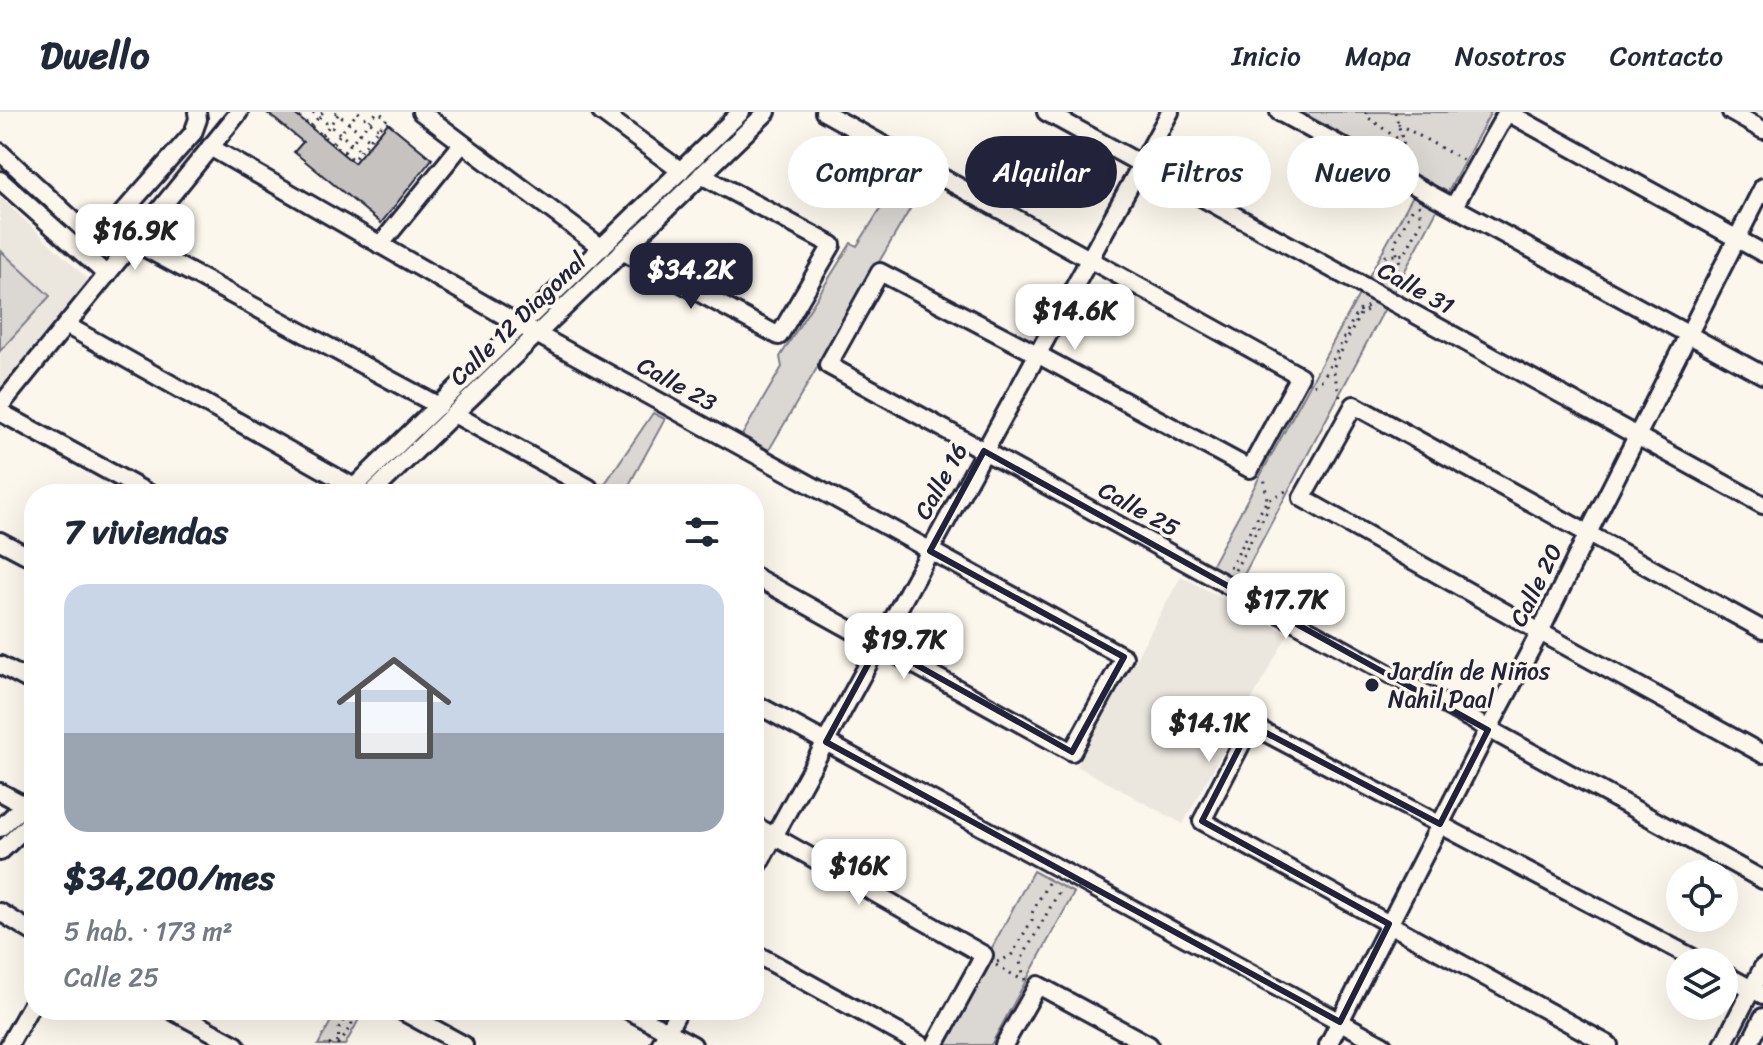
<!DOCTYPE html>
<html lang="es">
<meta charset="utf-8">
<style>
:root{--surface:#fff;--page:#f6f6f7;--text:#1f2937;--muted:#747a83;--line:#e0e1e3;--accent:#22223b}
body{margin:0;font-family:Sriracha,sans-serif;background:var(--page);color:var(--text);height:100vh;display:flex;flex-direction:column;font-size:30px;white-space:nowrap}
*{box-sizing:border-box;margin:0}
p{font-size:26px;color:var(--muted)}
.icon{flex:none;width:44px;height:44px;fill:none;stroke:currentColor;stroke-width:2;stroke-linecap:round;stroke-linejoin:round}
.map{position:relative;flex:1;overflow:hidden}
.sheet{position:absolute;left:24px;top:372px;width:740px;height:536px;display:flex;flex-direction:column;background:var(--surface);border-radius:32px;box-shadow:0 8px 32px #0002}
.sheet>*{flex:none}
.hud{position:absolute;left:788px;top:24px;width:760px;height:72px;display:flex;gap:16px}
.buttons{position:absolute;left:1666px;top:748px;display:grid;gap:16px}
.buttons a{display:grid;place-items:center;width:72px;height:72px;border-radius:50%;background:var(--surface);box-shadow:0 8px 32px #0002;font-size:40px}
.price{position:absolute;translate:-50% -68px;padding:0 18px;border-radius:16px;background:#fff;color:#222;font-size:26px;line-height:52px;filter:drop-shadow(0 2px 4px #0008)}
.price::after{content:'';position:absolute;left:50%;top:48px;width:24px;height:18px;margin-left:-12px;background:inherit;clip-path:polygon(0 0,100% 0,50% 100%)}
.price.selected{background:var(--accent);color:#fff}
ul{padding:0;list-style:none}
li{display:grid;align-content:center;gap:16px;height:424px;padding:0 40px}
li span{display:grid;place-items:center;height:248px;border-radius:24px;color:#555}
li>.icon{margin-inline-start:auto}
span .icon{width:144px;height:144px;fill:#fffc;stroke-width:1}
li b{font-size:34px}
h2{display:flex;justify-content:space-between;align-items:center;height:96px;padding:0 40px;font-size:34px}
.pill{padding:0 28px;border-radius:36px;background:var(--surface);box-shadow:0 8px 32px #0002;font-size:28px;line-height:72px}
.pill.selected{background:var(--accent);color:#fff}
header{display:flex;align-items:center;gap:48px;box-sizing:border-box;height:112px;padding:0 40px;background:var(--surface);border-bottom:2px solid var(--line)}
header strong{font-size:38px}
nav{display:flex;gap:44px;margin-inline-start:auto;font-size:28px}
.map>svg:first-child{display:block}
.built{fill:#ebe7df}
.green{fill:#dbd8d3;stroke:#7e7d87;stroke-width:2}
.building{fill:#c6c2c0;stroke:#22223b;stroke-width:2}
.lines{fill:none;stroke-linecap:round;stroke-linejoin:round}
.minor-casing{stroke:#22223b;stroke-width:22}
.path{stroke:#22223b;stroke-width:3;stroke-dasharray:2 6;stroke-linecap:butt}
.minor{stroke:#fbf7ec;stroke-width:16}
.marked{fill:none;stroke:#22223b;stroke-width:6;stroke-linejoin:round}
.poi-dot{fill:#22223b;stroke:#fbf7ec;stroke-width:3}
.labels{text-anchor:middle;stroke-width:7;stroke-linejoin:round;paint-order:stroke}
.street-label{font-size:24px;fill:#22223b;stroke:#fbf7ec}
.poi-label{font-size:24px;fill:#22223b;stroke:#fbf7ec;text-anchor:start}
</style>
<header>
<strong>Dwello</strong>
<nav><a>Inicio</a><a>Mapa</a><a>Nosotros</a><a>Contacto</a></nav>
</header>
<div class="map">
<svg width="1763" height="933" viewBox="0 0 1763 933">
<rect width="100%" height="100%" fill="#fbf7ec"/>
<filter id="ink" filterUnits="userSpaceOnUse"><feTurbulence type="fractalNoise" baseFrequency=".0125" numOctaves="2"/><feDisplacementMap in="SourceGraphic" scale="16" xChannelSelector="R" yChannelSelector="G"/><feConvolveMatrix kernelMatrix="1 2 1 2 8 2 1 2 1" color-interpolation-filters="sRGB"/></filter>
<g filter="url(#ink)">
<!-- built -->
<g class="built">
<polygon points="0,85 89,168 0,278"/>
<polygon points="1181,464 1288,522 1183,712 1077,654"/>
</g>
<!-- green -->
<g class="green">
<polygon points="1302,0 1491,0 1448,80 1446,81 1239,472 1210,456 1422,67"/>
<polygon points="903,61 924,73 769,338 742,323 782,255 780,245 851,131 857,134"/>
<polygon points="0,138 50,184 0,239"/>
<polygon points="653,301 665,307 624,382 594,382 600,372 604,373"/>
<polygon points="1033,759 1074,781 991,933 940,933"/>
<polygon points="337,898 364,898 345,933 318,933"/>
</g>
<!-- building -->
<polygon class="building" points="266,0 292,0 354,51 388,11 432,47 381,111 294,40 303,30"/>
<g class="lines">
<!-- minor casing -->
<g class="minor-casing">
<g id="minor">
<polyline points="421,0 602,136"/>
<polyline points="601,0 681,59"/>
<polyline points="824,0 1300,264 1250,357 1037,242 880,160 828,253 1763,768"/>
<polyline points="1046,0 1763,393"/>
<polyline points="1279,0 1763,263"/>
<polyline points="1731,0 1763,18"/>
<polyline points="210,35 522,214 1124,545 1072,640 754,464"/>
<path d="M0 40 84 118C99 125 107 116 117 107L193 21 198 7 197 0"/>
<polyline points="0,68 107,163"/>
<polyline points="1454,94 1507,0 1763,141"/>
<polyline points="134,130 439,294"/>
<polyline points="380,133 462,32"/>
<polyline points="622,139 779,224 832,133 701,63"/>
<polyline points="66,213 354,375"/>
<polyline points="0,294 239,0"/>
<polyline points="0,300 150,382"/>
<polyline points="454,302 589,376 586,382"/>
<polyline points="347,382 741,0"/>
<polyline points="371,382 767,0"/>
<polyline points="0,429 34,447"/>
<polyline points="1763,518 1354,293 1302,386 1540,520 1763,642"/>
<polyline points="0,553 34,571"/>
<polyline points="754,591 1383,933"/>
<polyline points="0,680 30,696"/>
<polyline points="754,713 984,843 935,933"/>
<polyline points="0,716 34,684"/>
<polyline points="0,740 34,707"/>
<polyline points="754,761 1170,0"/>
<polyline points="0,800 34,821"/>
<polyline points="754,841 921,933"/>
<polyline points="1724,862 1763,883"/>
<polyline points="171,898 236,933"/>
<polyline points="400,898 464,933"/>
<polyline points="628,898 693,933"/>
<polyline points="9,933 34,888"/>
<polyline points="660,933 679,898"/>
<polyline points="1004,933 1038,873 1149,933"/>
<polyline points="1328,933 1488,618 1540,520 1588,421 1763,75"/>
<polyline points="1609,933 1202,709 1251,613 1701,850"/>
<polyline points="1723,933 1763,855"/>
<polyline points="1749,933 1763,905"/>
</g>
</g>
<!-- path -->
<g class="path">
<polyline points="293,0 353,48 387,7 379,0"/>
<polyline points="313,0 361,39"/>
<polyline points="335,0 370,28"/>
<polyline points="358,0 379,17"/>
<polyline points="1366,0 1366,4 1402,30"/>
<polyline points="1395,0 1409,53"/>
<polyline points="1398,12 1463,48"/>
<polyline points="311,14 323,0"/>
<polyline points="322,23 340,0"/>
<polyline points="333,31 358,0"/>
<polyline points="344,40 377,0"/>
<polyline points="1386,168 1382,151 1386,144 1405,142 1421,110 1419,93"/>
<polyline points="1389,171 1400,151 1394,132 1415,92"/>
<polyline points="1314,273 1323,267 1357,200 1370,193"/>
<polyline points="1340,285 1333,256 1360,202 1372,195"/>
<polyline points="1230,456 1267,388 1288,378"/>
<polyline points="1235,458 1268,397 1264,363"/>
<polyline points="997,850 1011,844 1032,808 1032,801 1049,769"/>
<polyline points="996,853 1024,869"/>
<polyline points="1025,868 1020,850 1061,776"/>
<polyline points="329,933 343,927 352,911 351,904 354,898"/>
<polyline points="338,933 339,917 349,898"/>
</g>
<!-- minor -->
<use href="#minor" class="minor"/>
</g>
</g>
<!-- marked area -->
<path class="marked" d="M984 339 1488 618 1440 712 1251 613 1202 709 1389 812 1340 910 826 630 879 532 1072 640 1124 545 930 439Z"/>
<!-- markers -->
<circle class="poi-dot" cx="1372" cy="573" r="8"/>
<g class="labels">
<!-- street labels -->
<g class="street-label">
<text transform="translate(1416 176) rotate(29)" y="8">Calle 31</text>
<text transform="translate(518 207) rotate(-44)" y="8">Calle 12 Diagonal</text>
<text transform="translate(677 272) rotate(29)" y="8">Calle 23</text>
<text transform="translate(941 369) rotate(-61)" y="8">Calle 16</text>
<text transform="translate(1139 397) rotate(29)" y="8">Calle 25</text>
<text transform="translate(1536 473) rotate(-64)" y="8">Calle 20</text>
</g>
<!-- poi labels -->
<g class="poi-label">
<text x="1388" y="567">Jardín de Niños<tspan x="1388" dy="28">Nahil Paal</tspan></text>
</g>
</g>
</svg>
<div class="buttons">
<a><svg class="icon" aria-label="locate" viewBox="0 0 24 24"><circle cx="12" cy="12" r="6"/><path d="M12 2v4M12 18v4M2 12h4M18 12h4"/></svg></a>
<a><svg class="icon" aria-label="layers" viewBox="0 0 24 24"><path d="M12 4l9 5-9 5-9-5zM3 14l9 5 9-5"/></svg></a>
</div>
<b class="price" style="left:135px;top:160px">$16.9K</b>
<b class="price selected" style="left:691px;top:199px">$34.2K</b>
<b class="price" style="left:1075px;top:240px">$14.6K</b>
<b class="price" style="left:1286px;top:529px">$17.7K</b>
<b class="price" style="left:904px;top:569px">$19.7K</b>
<b class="price" style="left:1209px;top:652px">$14.1K</b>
<b class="price" style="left:859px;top:795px">$16K</b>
<div class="hud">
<a class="pill">Comprar</a>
<a class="pill selected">Alquilar</a>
<a class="pill">Filtros</a>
<a class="pill">Nuevo</a>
</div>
<section class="sheet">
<h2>7 viviendas<svg class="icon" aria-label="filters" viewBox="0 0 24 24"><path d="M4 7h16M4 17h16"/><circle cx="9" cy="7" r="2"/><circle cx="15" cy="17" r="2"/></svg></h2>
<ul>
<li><span style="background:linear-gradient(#c9d6e8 60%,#9aa5b1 0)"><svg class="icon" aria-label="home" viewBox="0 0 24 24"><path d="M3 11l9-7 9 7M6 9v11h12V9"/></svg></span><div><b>$34,200/mes</b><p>5 hab. · 173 m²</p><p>Calle 25</p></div></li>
</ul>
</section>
</div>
